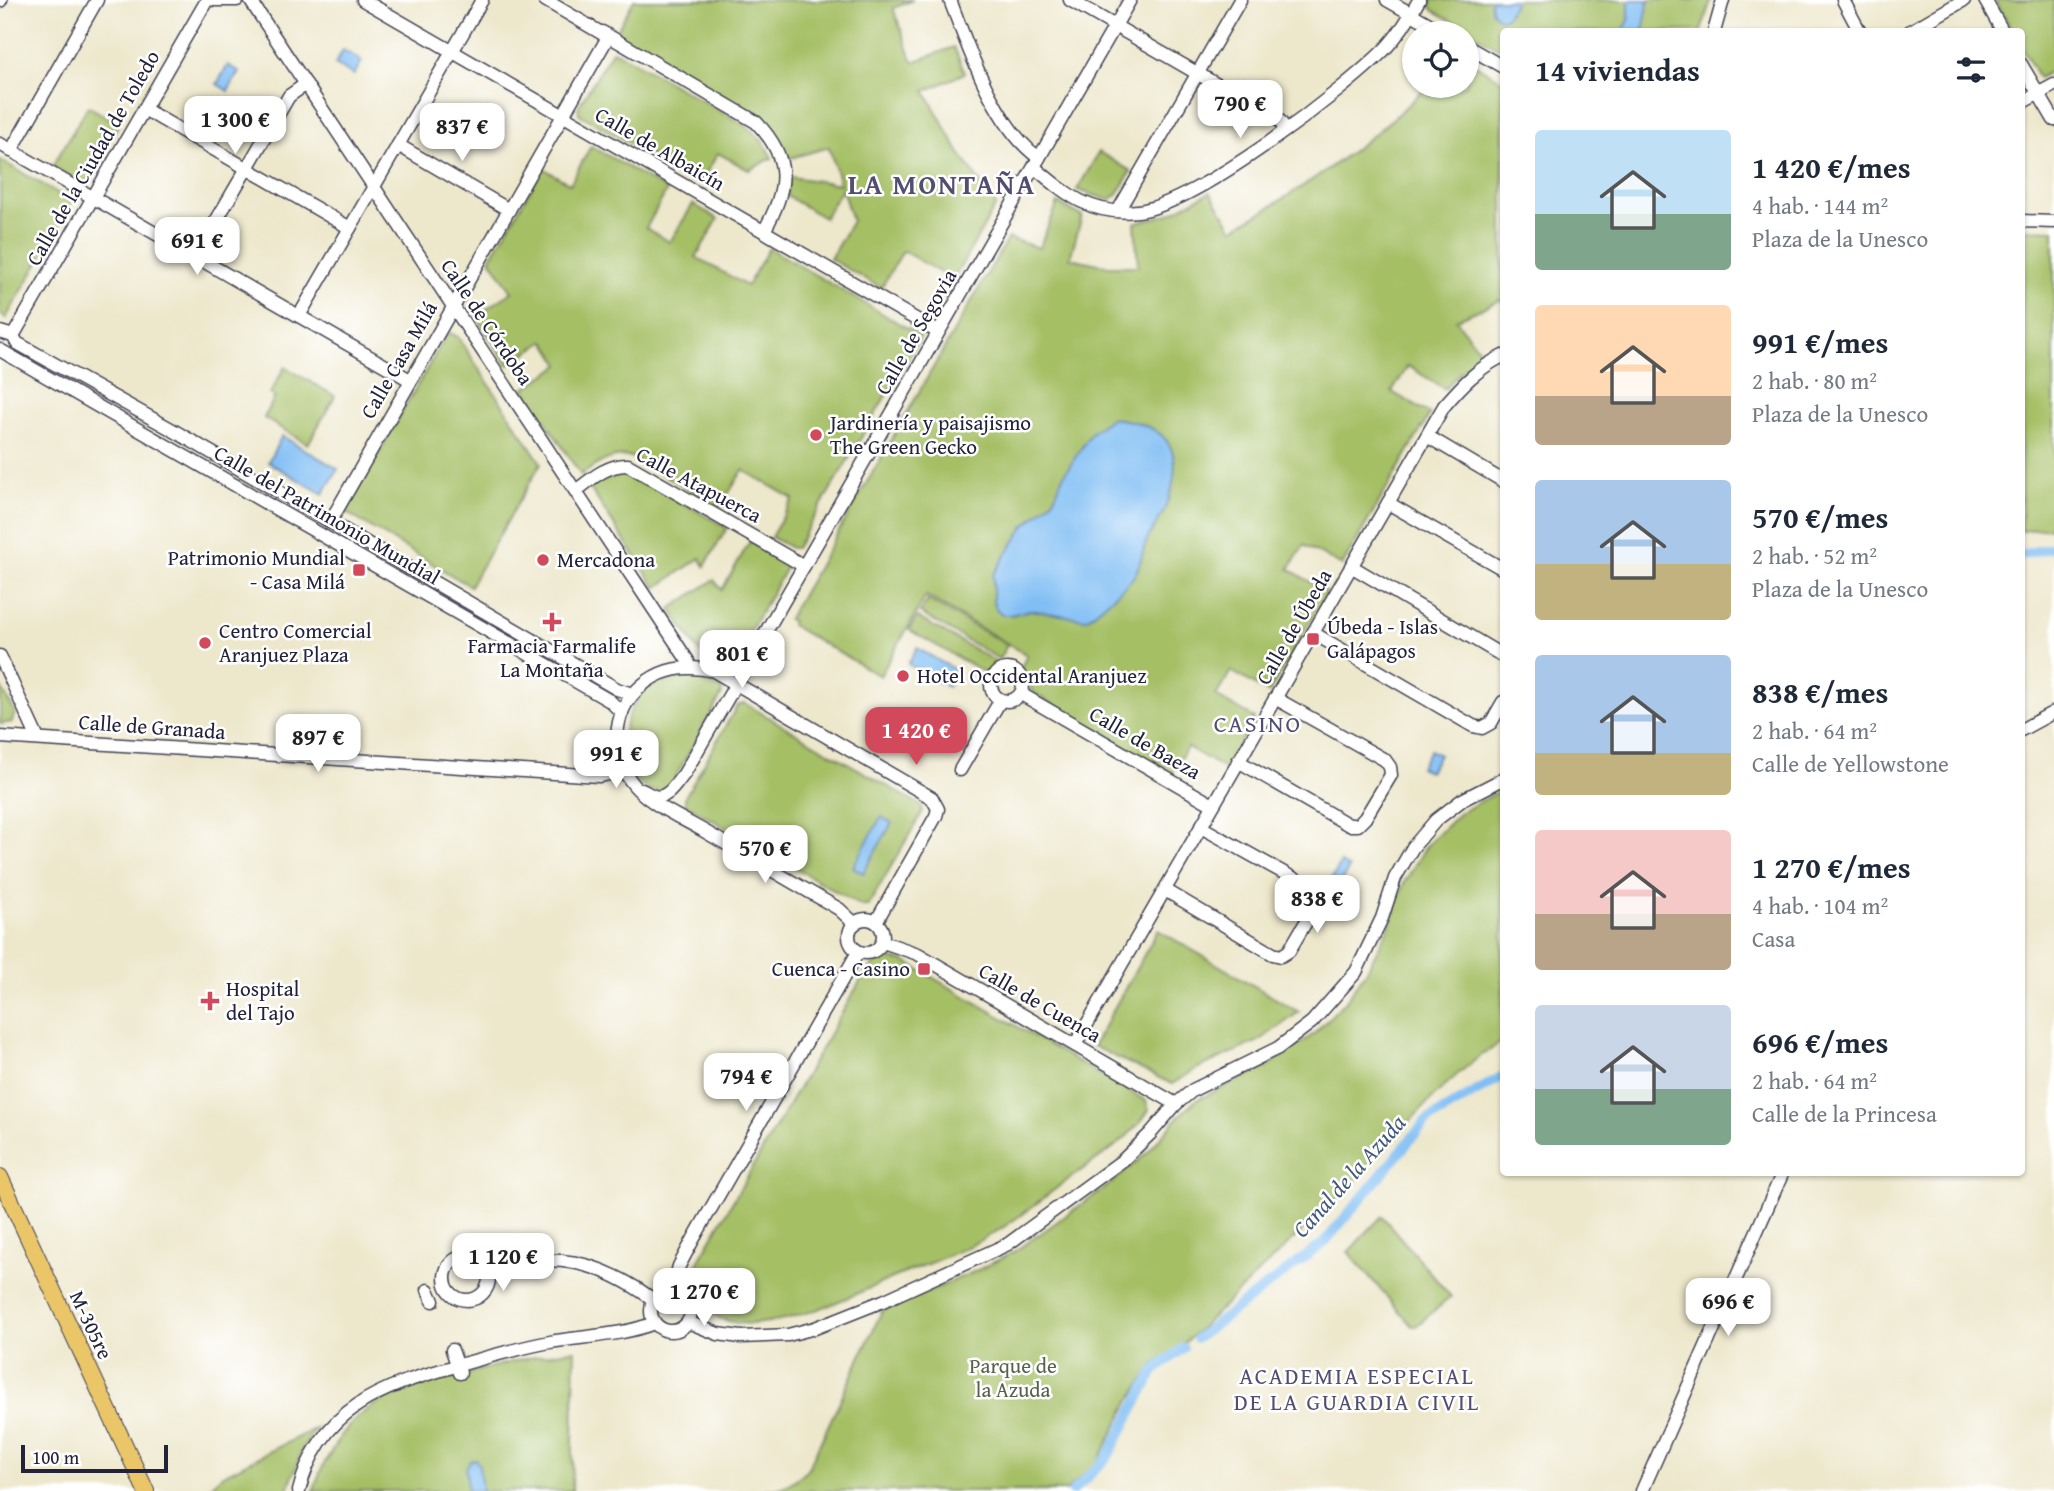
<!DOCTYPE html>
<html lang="es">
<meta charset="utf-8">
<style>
:root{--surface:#fff;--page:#f6f6f7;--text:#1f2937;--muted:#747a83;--accent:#d1495b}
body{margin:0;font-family:"Gentium Book Plus",serif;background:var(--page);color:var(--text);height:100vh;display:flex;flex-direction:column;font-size:26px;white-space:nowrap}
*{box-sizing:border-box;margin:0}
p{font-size:23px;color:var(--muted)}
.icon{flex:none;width:38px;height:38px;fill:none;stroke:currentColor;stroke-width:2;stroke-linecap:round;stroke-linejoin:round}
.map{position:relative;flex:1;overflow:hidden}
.panel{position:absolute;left:1500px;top:28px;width:525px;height:1148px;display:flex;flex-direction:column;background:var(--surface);border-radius:7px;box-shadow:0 2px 5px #0004}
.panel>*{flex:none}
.fabs{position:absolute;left:1402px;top:21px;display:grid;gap:14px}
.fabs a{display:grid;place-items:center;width:77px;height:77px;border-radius:50%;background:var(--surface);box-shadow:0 2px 5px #0004;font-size:35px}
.scale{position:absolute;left:21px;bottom:18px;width:147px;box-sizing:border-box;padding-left:7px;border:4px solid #22223b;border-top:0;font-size:19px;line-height:24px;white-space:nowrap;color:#22223b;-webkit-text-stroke:5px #fff;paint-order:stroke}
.price{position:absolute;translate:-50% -60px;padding:0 16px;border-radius:14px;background:#fff;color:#222;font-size:23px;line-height:46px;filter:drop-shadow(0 2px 4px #0008)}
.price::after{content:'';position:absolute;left:50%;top:42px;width:21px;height:16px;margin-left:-10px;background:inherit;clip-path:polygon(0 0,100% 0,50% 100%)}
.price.on{background:var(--accent);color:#fff}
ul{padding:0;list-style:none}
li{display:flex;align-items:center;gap:21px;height:175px;padding:0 35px}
li span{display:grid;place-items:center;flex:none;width:196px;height:140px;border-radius:7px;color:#555}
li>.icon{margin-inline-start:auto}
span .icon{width:84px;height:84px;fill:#fffc;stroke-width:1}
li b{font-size:30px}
h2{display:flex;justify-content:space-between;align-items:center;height:84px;padding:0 35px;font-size:30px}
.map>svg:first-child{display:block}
.green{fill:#a5bf65;stroke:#647050;stroke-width:2}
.water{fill:#80bef4;stroke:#517098;stroke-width:2}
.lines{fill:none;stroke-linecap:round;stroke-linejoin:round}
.canal{stroke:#80bef4;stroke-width:10}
.minor-casing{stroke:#404051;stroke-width:15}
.major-casing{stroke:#404051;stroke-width:18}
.minor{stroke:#fff;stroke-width:12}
.major{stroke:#eac669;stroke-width:16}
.poi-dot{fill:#d1495b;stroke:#fff;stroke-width:2.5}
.labels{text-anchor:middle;stroke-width:5;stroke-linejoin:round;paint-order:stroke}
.street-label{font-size:21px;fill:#22223b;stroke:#fff}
.poi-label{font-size:21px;fill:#22223b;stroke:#fff;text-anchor:start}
.park-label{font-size:21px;fill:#56614c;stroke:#fff}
.water-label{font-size:23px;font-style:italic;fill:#43597c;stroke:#fff}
.neighbourhood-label{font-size:23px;letter-spacing:2px;fill:#524e72;stroke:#fff}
.quarter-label{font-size:24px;letter-spacing:2px;fill:#524e72;stroke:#fff}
.district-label{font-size:28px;font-weight:bold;letter-spacing:2px;fill:#524e72;stroke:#fff}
</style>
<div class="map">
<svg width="2054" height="1491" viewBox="0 0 2054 1491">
<rect width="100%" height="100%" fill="#fff"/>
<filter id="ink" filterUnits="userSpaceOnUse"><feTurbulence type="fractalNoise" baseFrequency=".0143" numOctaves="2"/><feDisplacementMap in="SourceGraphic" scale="14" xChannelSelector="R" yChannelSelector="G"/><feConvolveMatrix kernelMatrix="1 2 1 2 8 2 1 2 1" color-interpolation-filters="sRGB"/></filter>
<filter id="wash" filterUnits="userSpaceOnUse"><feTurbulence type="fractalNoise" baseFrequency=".00686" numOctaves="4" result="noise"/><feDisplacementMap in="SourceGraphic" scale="28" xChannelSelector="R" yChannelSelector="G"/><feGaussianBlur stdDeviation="1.57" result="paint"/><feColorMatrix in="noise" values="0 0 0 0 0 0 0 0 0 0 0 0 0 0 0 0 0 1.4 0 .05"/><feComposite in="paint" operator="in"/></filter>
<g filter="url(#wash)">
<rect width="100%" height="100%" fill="#ede7cb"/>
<!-- green -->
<g class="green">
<polygon points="634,0 913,0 893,8 913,62 954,47 965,73 925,91 959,152 996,205 953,280 903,251 881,288 830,259 852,221 842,189 824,218 787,196 789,177 840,184 829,147 787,159 778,137 761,119 615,34"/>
<polygon points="1431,0 1711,0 1701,31 1503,32 1503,51 1433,10 1431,7"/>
<polygon points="1995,0 2054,0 2054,69 2039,78 2021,46 2021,32 2013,31"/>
<polygon points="612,51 617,52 748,127 764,143 772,158 749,170 718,153 700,184 579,114 578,107"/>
<path d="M1467 60 1503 81V302L1500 300 1456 320 1483 355 1461 371 1445 389 1408 366 1392 392 1430 414 1342 566 1304 545 1289 569 1327 592 1269 693 1231 671 1216 696 1254 718 1225 769 1187 747 1172 773 1032 692 1028 677 1021 668 1027 655 926 596 880 676 791 625 792 621 788 619 1008 238 1039 248 1058 203 1082 216 1070 258 1108 266H1138L1135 223 1169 214 1210 192 1233 229C1299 191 1375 140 1427 86H1466Z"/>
<polygon points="88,106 119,124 86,183 82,184 52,167"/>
<path d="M591 146 667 190 646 228 670 242 693 204 718 219 696 257 747 286 769 248 921 336 796 548H791L771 537 793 499 743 470 720 507 631 457C611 453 598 464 581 475L524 389 560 365 545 341 508 365 476 316 512 292 490 259 543 168 570 184Z"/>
<polygon points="1099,152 1131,171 1117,195 1109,200 1077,190"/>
<polygon points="0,160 68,199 71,207 6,318 0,315"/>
<polygon points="2021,229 2054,230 2054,527 2021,531"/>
<polygon points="450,333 458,337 541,463 470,586 345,512 445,337"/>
<polygon points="285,367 335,396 308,444 264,418 275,397 270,394"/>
<polygon points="616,471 627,471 727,528 705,566 700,558 656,588 589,487"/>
<polygon points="750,541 785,562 787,566 735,658 727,661 699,652 670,609 714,580 722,590"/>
<polygon points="928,600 1007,645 999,659 920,613"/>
<polygon points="917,617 995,661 987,674 909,630"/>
<path d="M675 674C692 674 721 670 722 694L669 788 663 793C656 791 648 790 642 786 615 765 620 721 639 697 648 685 661 680 675 674Z"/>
<polygon points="0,686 15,712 12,722 0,724"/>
<polygon points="744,703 922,806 922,813 868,906 861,906 685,804 685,797 737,706"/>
<path d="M1503 789V1041C1460 1067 1427 1102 1394 1139 1385 1149 1375 1156 1368 1168L1188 1340 1153 1366 1129 1402 1098 1462 1066 1491H766V1489C783 1491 796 1480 808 1469L882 1311 976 1271 1014 1252 1115 1181 1149 1151 1179 1116 1196 1100 1265 1068 1314 1034 1347 999 1367 970 1389 927 1404 883 1427 845 1460 813Z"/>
<polygon points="1158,930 1299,1012 1259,1041 1198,1068 1172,1084 1093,1046"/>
<path d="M886 959 904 961 1146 1101 1149 1110C1130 1141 1094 1160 1065 1182 1041 1199 1018 1219 992 1234 961 1252 927 1264 895 1277 852 1295 737 1355 702 1303 693 1289 693 1273 700 1258L865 973 877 962Z"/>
<polygon points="1382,1216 1451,1297 1416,1326 1412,1326 1348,1252"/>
<path d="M575 1350 572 1491H314C317 1476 323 1465 331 1452 361 1396 408 1389 465 1374 501 1364 537 1355 575 1350Z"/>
<polygon points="316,1428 304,1446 287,1491 207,1491 221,1476"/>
</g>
<!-- water -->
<g class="water">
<path d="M1491 0H1516L1506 17 1501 19C1493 15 1489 9 1491 0Z"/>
<polygon points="1629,0 1649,0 1643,31 1623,31 1629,20"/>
<polygon points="343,50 362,61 354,75 335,64"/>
<polygon points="228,65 239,72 228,91 217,84"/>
<path d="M1111 418C1171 423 1188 454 1165 508 1161 518 1154 527 1149 536 1142 549 1142 563 1134 576 1126 587 1102 606 1091 616L1085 619 1030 610 1011 615H1003L997 610 993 602V575L1024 527 1054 499 1062 478 1091 433Z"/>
<polygon points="282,436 338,469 323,494 268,462"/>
<polygon points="917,648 957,671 948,687 908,664"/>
<polygon points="1430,750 1439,755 1429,772 1420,767"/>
<polygon points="881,817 892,823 863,873 853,867"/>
<polygon points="1341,863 1349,868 1339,885 1331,880"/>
<polygon points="475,1459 479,1465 482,1491 468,1491 466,1468 470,1461"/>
</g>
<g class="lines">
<!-- canal -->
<g class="canal">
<polyline points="2021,555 2054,547"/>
<polyline points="1197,1338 1324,1243 1426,1121 1503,1076"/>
<polyline points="1073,1491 1107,1458 1154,1371 1183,1348"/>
</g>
</g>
</g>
<g filter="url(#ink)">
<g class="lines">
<!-- minor casing -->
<g class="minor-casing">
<g id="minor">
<polyline points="214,0 237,0"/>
<polyline points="250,0 682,652 688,661 688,667"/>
<polyline points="363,0 938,332"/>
<path d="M950 0C969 50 995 127 1039 158"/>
<polyline points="1070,0 1280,121 1285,130"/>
<polyline points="1387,0 1445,33"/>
<polyline points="1843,0 1860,32"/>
<polyline points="1985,0 2003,32"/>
<polyline points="0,1 1,0"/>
<path d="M602 32 756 122C792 159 788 189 764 231"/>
<polyline points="1714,32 1723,0"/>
<polyline points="1909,32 1964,0"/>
<polyline points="1466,46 1503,67"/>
<polyline points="2021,64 2054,120"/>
<polyline points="2021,103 2054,85"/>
<polyline points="144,109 350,228"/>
<polyline points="0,144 410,380"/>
<polyline points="398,145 509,210"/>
<polyline points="11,151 97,0"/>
<path d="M1034 167C1067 195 1092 216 1138 211 1195 205 1344 91 1386 48 1399 34 1410 17 1419 0"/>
<polyline points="1118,211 1240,0"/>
<polyline points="2021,221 2054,222"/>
<polyline points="195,257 289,96 306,84"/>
<polyline points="299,316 482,0"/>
<polyline points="0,332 13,336 17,343 171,429 617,689 632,694"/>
<polyline points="13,336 207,0"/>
<polyline points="0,350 610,701 622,713"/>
<polyline points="1427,436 1503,481"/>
<path d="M576 491C591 479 608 464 628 465L804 566"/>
<polyline points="1388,503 1503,569"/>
<polyline points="330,522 608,37 545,0"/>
<polyline points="1351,566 1503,656"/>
<polyline points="1313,633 1473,726 1482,728 1491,723 1503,702"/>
<polyline points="0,656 38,739"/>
<circle cx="1007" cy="685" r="16"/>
<polyline points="1021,694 1213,805"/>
<polyline points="2021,730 2054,712"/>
<polyline points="0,737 599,776 624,771"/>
<polyline points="1238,761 1349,825 1358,825 1365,818 1391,775 1390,767 1385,760 1275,698"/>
<polyline points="960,770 1000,701"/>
<path d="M638 789C644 790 648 794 654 796 668 800 676 783 684 774L1130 0"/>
<polyline points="1165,890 1273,954 1281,956 1289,951 1317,903 1317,895 1311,888 1201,827"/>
<circle cx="866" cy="936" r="17"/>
<path d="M855 924 839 909C794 883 749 857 704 831 680 817 646 803 630 780 611 754 613 714 636 691 657 669 684 664 714 671L932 798 938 809 936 816 876 922"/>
<polyline points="883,942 918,954 1176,1104"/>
<path d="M1075 1045 1444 406C1462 385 1478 368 1503 356"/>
<circle cx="467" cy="1278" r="22"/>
<path d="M487 1268C555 1252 597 1259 654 1300"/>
<polyline points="428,1290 433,1301"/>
<circle cx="671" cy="1311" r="20"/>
<polyline points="672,1291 679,1266 694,1238 858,952"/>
<polyline points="688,1322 718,1334 741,1337 788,1335 815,1328 883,1301 1008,1244 1123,1160 1150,1134 1176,1104 1193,1090 1278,1048 1312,1022 1356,972 1382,918 1395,878 1413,847 1436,820 1462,800 1503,779"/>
<polyline points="452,1350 460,1373"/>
<path d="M299 1491C319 1409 382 1386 456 1366 487 1357 518 1348 550 1342 584 1336 622 1336 654 1323"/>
<polyline points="1642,1491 1783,1172"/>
</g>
</g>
<!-- major casing -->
<g class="major-casing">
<polyline id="major" points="0,1177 146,1491"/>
</g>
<!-- minor -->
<use href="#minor" class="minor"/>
<!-- major -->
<use href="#major" class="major"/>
</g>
</g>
<!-- markers -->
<g class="poi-dot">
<circle cx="816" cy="435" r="7"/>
<circle cx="543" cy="560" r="7"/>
<rect x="352" y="563" width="14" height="14" rx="3.5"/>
<path d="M548.5 611.5h7v7h7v7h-7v7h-7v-7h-7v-7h7z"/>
<rect x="1306" y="632" width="14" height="14" rx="3.5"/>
<circle cx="205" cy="643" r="7"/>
<circle cx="903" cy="676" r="7"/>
<rect x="917" y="962" width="14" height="14" rx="3.5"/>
<path d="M206.5 990.5h7v7h7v7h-7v7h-7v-7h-7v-7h7z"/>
</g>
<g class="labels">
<!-- street labels -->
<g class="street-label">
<text transform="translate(660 149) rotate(30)" y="7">Calle de Albaicín</text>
<text transform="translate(93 158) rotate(-60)" y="7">Calle de la Ciudad de Toledo</text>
<text transform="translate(487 322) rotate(56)" y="7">Calle de Córdoba</text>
<text transform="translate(916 332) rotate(-60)" y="7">Calle de Segovia</text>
<text transform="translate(399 360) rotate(-60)" y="7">Calle Casa Milá</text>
<text transform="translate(699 485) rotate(28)" y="7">Calle Atapuerca</text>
<text transform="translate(327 515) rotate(30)" y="7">Calle del Patrimonio Mundial</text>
<text transform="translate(1294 627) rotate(-60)" y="7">Calle de Úbeda</text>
<text transform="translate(152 727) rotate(4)" y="7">Calle de Granada</text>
<text transform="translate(1145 743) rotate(30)" y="7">Calle de Baeza</text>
<text transform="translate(1040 1003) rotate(30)" y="7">Calle de Cuenca</text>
<text transform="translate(91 1325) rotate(65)" y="7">M-305re</text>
</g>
<!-- poi labels -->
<g class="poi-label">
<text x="830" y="430">Jardinería y paisajismo<tspan x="830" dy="24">The Green Gecko</tspan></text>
<text x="345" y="565" text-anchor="end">Patrimonio Mundial<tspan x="345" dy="24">- Casa Milá</tspan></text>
<text x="557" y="567">Mercadona</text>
<text x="1327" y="634">Úbeda - Islas<tspan x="1327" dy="24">Galápagos</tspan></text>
<text x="219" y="638">Centro Comercial<tspan x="219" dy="24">Aranjuez Plaza</tspan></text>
<text x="552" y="653" text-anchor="middle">Farmacia Farmalife<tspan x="552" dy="24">La Montaña</tspan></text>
<text x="917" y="683">Hotel Occidental Aranjuez</text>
<text x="910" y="976" text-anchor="end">Cuenca - Casino</text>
<text x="226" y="996">Hospital<tspan x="226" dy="24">del Tajo</tspan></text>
</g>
<!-- park labels -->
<g class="park-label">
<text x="1013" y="1373">Parque de<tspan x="1013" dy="24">la Azuda</tspan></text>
</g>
<!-- water labels -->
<g class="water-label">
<text transform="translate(1349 1176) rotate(-48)" y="8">Canal de la Azuda</text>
</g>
<!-- neighbourhood labels -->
<g class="neighbourhood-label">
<text x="1357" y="1384">ACADEMIA ESPECIAL<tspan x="1357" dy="26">DE LA GUARDIA CIVIL</tspan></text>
</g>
<!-- quarter labels -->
<g class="quarter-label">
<text x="1258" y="732">CASINO</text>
</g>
<!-- district labels -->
<g class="district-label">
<text x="942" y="194">LA MONTAÑA</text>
</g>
</g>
</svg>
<div class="fabs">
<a><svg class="icon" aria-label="locate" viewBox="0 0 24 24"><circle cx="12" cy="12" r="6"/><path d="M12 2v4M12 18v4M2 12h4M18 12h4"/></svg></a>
</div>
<div class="scale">100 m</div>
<b class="price" style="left:1240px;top:140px">790 €</b>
<b class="price" style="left:235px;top:156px">1 300 €</b>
<b class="price" style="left:462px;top:163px">837 €</b>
<b class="price" style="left:197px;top:277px">691 €</b>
<b class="price" style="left:742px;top:690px">801 €</b>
<b class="price on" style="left:916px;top:767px">1 420 €</b>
<b class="price" style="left:318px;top:774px">897 €</b>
<b class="price" style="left:616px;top:790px">991 €</b>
<b class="price" style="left:765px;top:885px">570 €</b>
<b class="price" style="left:1317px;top:935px">838 €</b>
<b class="price" style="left:746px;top:1113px">794 €</b>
<b class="price" style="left:503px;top:1293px">1 120 €</b>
<b class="price" style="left:704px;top:1328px">1 270 €</b>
<b class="price" style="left:1728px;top:1338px">696 €</b>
<section class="panel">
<h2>14 viviendas<svg class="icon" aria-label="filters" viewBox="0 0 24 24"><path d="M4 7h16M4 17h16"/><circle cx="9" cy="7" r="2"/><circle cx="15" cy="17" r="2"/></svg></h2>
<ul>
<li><span style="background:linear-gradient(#bfe0f5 60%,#7fa58c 0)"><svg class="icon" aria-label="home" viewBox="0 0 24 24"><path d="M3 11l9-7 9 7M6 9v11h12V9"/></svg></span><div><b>1 420 €/mes</b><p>4 hab. · 144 m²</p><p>Plaza de la Unesco</p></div></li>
<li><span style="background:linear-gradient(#ffd9b3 65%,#b9a48a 0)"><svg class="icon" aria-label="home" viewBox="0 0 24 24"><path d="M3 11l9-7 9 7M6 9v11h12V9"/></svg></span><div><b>991 €/mes</b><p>2 hab. · 80 m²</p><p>Plaza de la Unesco</p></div></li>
<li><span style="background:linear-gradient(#a9c7e8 60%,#c2b280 0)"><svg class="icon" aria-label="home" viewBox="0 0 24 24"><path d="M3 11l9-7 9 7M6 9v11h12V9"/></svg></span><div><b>570 €/mes</b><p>2 hab. · 52 m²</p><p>Plaza de la Unesco</p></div></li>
<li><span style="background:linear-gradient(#a9c7e8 70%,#c2b280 0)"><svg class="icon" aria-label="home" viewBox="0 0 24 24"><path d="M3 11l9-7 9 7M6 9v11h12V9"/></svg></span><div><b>838 €/mes</b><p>2 hab. · 64 m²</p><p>Calle de Yellowstone</p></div></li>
<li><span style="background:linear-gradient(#f6c9c9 60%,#b9a48a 0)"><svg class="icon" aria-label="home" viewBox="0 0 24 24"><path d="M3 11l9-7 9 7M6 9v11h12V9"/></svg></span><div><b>1 270 €/mes</b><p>4 hab. · 104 m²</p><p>Casa</p></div></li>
<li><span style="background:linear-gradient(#c9d6e8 60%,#7fa58c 0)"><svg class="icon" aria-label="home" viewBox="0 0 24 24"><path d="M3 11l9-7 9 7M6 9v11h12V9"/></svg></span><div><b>696 €/mes</b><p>2 hab. · 64 m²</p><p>Calle de la Princesa</p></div></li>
</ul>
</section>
</div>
